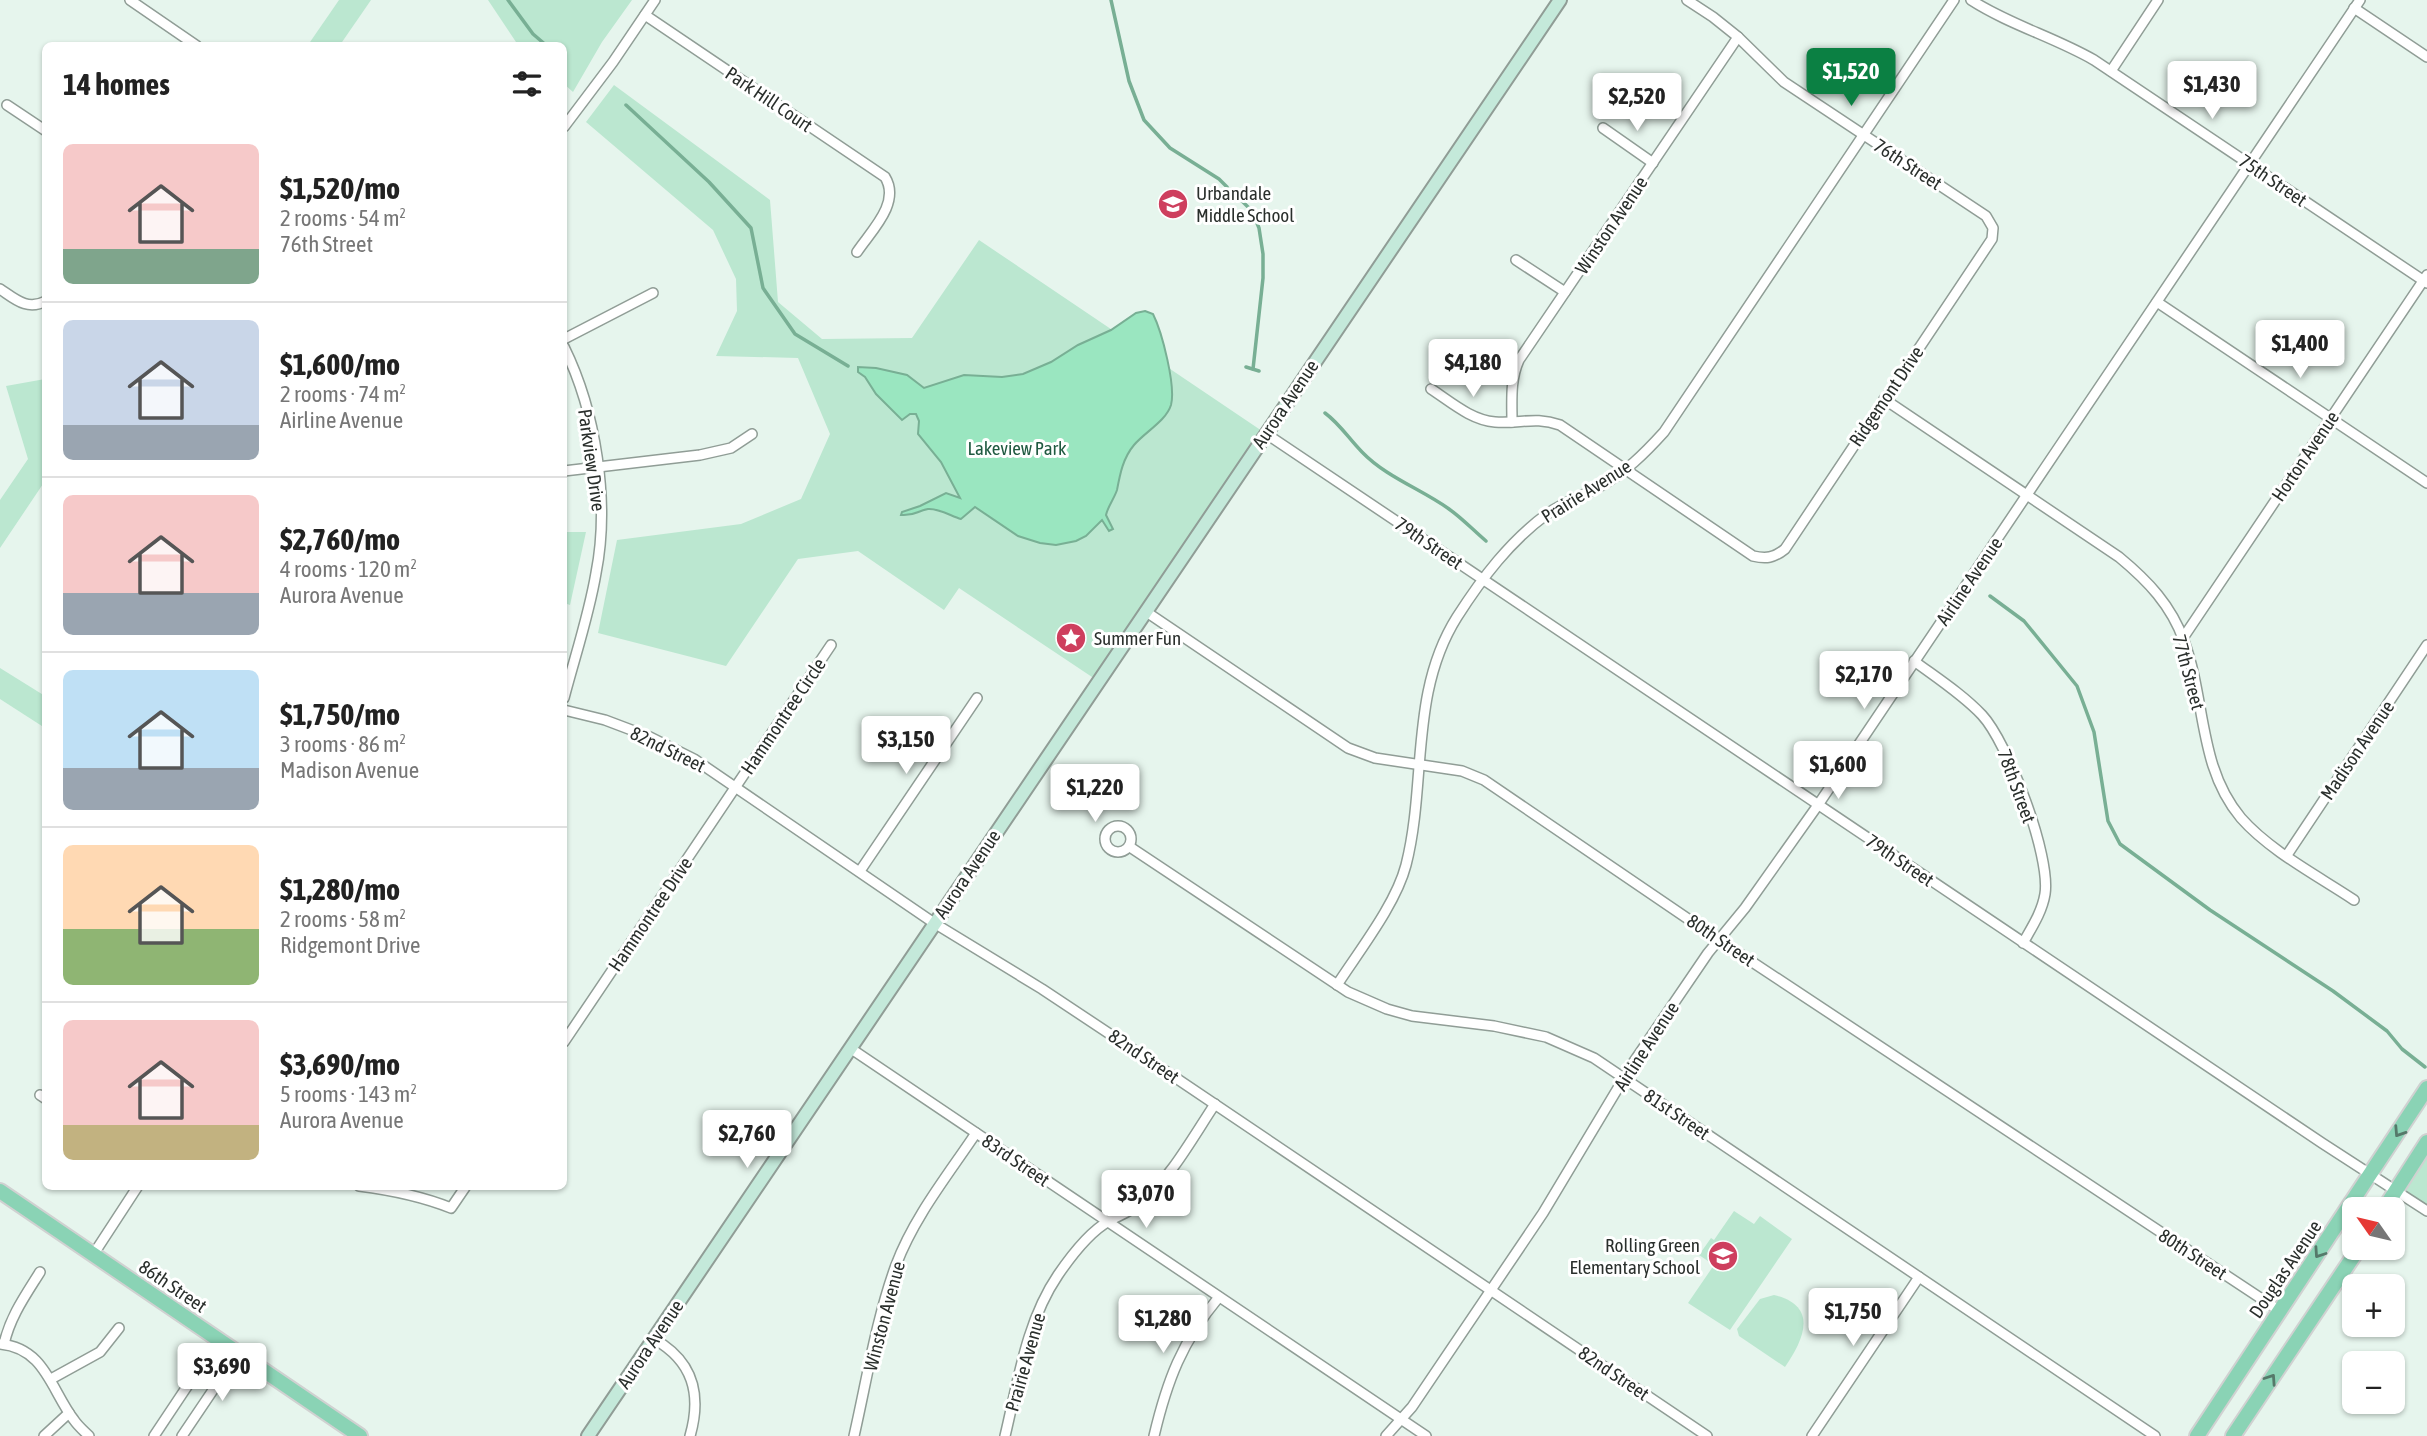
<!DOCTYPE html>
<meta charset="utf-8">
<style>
:root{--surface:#fff;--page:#f6f6f6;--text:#222;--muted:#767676;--line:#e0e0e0;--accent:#0b8043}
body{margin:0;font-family:"Asap Condensed",sans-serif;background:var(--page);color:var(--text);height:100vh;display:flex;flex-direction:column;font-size:26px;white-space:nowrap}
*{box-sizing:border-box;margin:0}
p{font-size:23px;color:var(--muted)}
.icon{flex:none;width:38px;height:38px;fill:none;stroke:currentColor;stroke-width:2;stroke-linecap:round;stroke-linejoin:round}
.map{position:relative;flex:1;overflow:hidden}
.sheet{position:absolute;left:42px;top:42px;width:525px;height:1148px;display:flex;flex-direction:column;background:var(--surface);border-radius:10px;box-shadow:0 2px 5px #0004}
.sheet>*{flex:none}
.needle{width:46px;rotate:304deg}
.controls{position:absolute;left:2342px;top:1197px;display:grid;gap:14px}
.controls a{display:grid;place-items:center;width:63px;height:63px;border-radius:10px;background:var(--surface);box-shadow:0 2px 5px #0004;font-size:35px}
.price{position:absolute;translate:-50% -60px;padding:0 16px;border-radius:7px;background:#fff;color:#222;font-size:23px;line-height:46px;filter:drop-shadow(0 2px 4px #0008)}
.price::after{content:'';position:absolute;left:50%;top:42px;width:21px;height:16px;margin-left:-10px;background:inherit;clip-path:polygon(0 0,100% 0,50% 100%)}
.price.selected{background:var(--accent);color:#fff}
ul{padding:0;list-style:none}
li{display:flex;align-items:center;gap:21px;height:175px;padding:0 21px}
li+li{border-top:2px solid var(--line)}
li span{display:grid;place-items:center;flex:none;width:196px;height:140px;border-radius:10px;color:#555}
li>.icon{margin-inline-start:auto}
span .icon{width:84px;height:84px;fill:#fffc;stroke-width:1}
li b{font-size:30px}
h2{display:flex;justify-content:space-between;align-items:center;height:84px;padding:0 21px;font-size:30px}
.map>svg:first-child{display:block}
.green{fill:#bbe7d0}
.water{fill:#9ae6c0;stroke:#78af94;stroke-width:2}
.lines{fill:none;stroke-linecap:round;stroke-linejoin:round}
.stream{stroke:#78af94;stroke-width:3.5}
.street-casing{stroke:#909d96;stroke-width:12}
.secondary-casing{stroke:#909d96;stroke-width:16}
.primary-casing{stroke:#d0d1d1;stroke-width:18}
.street{stroke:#fff;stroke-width:9}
.secondary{stroke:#c4e9da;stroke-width:12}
.primary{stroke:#8ad3b5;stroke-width:14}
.oneway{stroke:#55796a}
.labels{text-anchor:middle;stroke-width:6;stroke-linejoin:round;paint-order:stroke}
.street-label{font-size:19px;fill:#2a2f2c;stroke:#fff}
.poi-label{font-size:19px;fill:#2a2f2c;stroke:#fff;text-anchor:start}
.park-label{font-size:19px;fill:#205a41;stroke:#fff}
</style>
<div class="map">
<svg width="2427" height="1436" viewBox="0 0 2427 1436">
<rect width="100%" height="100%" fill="#e6f5ed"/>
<!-- green -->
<g class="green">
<polygon points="339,0 371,0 340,45 308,45"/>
<polygon points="488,0 632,0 602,42 573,92 564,84 564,46 518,45"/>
<polygon points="614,85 770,200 778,302 822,339 912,338 979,240 1265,433 1098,681 959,588 944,610 858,551 798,559 726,666 598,633 617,540 741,524 801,499 830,434 798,358 716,356 737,311 736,279 713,230 586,122"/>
<polygon points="45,379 45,481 0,548 0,500 28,459 6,386"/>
<polygon points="564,532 586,532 570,605 564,603"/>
<polygon points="0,668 45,696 45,728 0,699"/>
<polygon points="2427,1142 2427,1211 2396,1192"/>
<polygon points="1734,1211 1754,1224 1760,1216 1792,1239 1730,1330 1688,1303 1714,1265 1699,1255 1711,1238 1714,1240"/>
<path d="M1774 1295C1819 1306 1804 1339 1785 1367L1739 1336 1737 1329 1760 1299Z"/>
</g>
<!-- water -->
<path class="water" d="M1145 311 1153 314C1162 332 1176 386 1171 405 1166 421 1145 432 1134 445 1123 458 1120 474 1117 490 1114 499 1108 506 1106 515L1113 529 1109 531 1102 520 1086 536 1076 541 1056 545 1040 543 1018 536 975 507 961 519C951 516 938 508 928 509 916 511 916 516 901 515L902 512 920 506 946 493 960 498 941 462 918 434 919 421 916 414H910L902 420 876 394 865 377 858 372V367L876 368 907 375 924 388 964 375 1002 377 1023 374 1051 362 1078 345 1111 330 1136 313Z"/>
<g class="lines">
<!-- stream -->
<g class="stream">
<polyline points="508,0 533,34 547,46"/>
<polyline points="1111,0 1129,81 1144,120 1170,148 1219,179 1227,187"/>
<polyline points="626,105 709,182 751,228 763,288 795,334 848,366"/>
<polyline points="1236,195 1252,211 1259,228 1263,254 1263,278 1253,369"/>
<polyline points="1246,367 1259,371"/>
<path d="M1325 413C1340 424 1349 439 1362 452 1386 477 1421 489 1449 509 1462 518 1473 530 1486 541"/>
<polyline points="1990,596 2024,621 2077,686 2094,732 2108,821 2120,844 2210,910 2333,991 2387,1031 2402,1049 2425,1067"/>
</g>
<!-- street casing -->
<g class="street-casing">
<g id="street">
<polyline points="130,0 197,46"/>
<path d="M1971 0C2010 25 2054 37 2094 60L2427 283"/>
<polyline points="2354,8 2427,57"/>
<path d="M645 15 885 177C901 203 871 231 857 252"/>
<polyline points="2111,71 2158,0"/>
<polyline points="7,105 46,131"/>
<polyline points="564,127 613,62 655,0"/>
<polyline points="1603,128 1653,163"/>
<polyline points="1516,260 1565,292"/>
<path d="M0 289C15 299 27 311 46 301"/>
<polyline points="2157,302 2427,483"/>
<polyline points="564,339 653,293"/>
<path d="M564 347C596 412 610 502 596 573 589 615 575 656 564 698"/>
<path d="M1431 389C1451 402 1471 420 1495 422 1520 424 1535 416 1560 425L1753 556C1766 559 1774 558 1785 549L1992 239 1993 228 1986 216 1784 82 1738 37 1713 17 1687 0"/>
<path d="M1884 399 2119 557C2148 581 2171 605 2184 641 2206 700 2198 767 2241 818 2270 851 2318 876 2354 900"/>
<path d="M1512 422C1512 400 1510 380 1519 360L1738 37"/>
<polyline points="1265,433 2322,1143 2427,1211"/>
<polyline points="564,471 700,455 731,448 752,434"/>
<polyline points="1145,611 1348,748 1375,758 1462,771 1484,780 1719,940 2280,1311"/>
<polyline points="2183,638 2427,275"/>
<path d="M1914 661C1937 678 1962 694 1982 715 2008 743 2051 856 2045 894 2042 912 2032 927 2023 943"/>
<polyline points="564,710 605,720 650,737 694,759 934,923 1042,989 1167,1072 1707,1436"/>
<circle cx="1118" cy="839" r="13"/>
<polyline points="1130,847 1348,992 1387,1009 1412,1016 1494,1026 1546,1037 1594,1058 2155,1436"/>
<polyline points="2287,855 2427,645"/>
<polyline points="860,871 977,698"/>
<path d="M1337 985C1359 951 1396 904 1406 865 1427 783 1409 693 1457 617 1482 578 1510 541 1547 514 1564 502 1582 496 1599 487 1625 473 1645 453 1664 432L1954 0"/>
<polyline points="564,1042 831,645"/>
<polyline points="850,1048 1426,1436"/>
<polyline points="40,1095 46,1099"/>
<path d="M359 1186C391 1190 421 1196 451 1208L466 1186"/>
<polyline points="93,1255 138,1186"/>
<path d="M654 1339C693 1361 702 1394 690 1436"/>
<path d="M0 1344C45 1348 51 1390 74 1420 78 1426 84 1431 89 1436"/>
<path d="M4 1344C10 1317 25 1296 40 1272"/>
<polyline points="51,1379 100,1352 119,1328"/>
<polyline points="44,1436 69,1413"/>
<polyline points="154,1436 194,1376"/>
<polyline points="182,1436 238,1353"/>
<path d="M854 1436C867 1379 876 1320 896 1265 914 1217 948 1175 976 1133"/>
<path d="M1005 1436C1018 1382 1026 1322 1058 1275 1071 1256 1089 1232 1109 1221 1120 1215 1132 1211 1142 1202 1172 1176 1193 1137 1215 1104"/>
<path d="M1154 1436C1167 1381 1182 1341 1219 1297"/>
<polyline points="1386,1436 1412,1407 1543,1213 1633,1063 1708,953 1745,908 1818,805 2360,0"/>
<polyline points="1812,1436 1919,1277"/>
</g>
</g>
<!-- secondary casing -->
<g class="secondary-casing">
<polyline id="secondary" points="588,1436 1560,0"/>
</g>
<!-- primary casing -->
<g class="primary-casing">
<g id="primary">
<polyline points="0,1191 360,1436"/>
<polyline points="2384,1209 2427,1142"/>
<polyline points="2197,1436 2427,1088"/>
<polyline points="2233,1436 2359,1248"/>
</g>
</g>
<!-- street -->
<use href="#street" class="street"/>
<!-- secondary -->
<use href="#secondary" class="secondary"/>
<!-- primary -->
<use href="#primary" class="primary"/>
</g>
<!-- one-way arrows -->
<defs><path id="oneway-chevron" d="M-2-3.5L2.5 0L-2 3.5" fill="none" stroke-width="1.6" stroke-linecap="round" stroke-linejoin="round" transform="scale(1.75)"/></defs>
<g class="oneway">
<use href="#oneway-chevron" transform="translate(2399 1132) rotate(123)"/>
<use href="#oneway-chevron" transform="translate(2319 1253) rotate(124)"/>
<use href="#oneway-chevron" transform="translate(2271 1379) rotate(-56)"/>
</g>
<!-- icons -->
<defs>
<g id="school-disc" transform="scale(1.575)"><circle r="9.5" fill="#ce3f5e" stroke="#fff"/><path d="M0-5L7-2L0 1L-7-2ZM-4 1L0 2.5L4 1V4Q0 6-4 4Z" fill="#fff"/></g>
<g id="sight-disc" transform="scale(1.575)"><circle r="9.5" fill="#ce3f5e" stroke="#fff"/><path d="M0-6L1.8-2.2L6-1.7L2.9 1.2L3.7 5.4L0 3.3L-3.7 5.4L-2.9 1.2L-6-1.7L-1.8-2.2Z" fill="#fff"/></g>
</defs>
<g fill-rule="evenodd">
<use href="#school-disc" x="1173" y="204"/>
<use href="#sight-disc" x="1071" y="638"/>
<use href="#school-disc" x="1723" y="1256"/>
</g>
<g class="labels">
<!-- street labels -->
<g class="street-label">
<text transform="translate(769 99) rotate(34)" y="7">Park Hill Court</text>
<text transform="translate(1908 164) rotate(33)" y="7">76th Street</text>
<text transform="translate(2273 180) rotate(34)" y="7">75th Street</text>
<text transform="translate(1611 225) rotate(-56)" y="7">Winston Avenue</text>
<text transform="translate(1886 396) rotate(-56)" y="7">Ridgemont Drive</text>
<text transform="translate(1285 404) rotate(-56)" y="7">Aurora Avenue</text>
<text transform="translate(2305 456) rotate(-56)" y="7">Horton Avenue</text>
<text transform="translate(592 460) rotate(82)" y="7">Parkview Drive</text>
<text transform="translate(1586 491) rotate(-32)" y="7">Prairie Avenue</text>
<text transform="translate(1429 543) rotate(34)" y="7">79th Street</text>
<text transform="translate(1969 581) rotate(-56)" y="7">Airline Avenue</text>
<text transform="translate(2189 672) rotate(75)" y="7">77th Street</text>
<text transform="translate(783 716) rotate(-56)" y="7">Hammontree Circle</text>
<text transform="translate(668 749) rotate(26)" y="7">82nd Street</text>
<text transform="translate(2357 750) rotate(-56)" y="7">Madison Avenue</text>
<text transform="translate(2017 786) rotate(70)" y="7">78th Street</text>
<text transform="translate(1900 860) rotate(34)" y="7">79th Street</text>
<text transform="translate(967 874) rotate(-56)" y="7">Aurora Avenue</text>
<text transform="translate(650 914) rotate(-56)" y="7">Hammontree Drive</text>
<text transform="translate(1721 940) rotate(34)" y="7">80th Street</text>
<text transform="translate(1646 1046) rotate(-57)" y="7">Airline Avenue</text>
<text transform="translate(1144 1056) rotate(34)" y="7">82nd Street</text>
<text transform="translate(1677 1114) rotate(34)" y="7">81st Street</text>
<text transform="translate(1016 1160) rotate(34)" y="7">83rd Street</text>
<text transform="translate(2193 1254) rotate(33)" y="7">80th Street</text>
<text transform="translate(2285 1269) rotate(-56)" y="7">Douglas Avenue</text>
<text transform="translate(173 1286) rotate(34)" y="7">86th Street</text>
<text transform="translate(884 1316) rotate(-75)" y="7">Winston Avenue</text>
<text transform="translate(650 1344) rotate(-56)" y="7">Aurora Avenue</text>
<text transform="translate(1025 1362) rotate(-74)" y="7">Prairie Avenue</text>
<text transform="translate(1614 1373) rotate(34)" y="7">82nd Street</text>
</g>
<!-- poi labels -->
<g class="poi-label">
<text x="1196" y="200">Urbandale<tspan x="1196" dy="22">Middle School</tspan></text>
<text x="1094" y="645">Summer Fun</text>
<text x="1700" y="1252" text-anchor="end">Rolling Green<tspan x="1700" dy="22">Elementary School</tspan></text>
</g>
<!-- park labels -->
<g class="park-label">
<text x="1017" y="455">Lakeview Park</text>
</g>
</g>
</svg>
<div class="controls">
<a><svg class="needle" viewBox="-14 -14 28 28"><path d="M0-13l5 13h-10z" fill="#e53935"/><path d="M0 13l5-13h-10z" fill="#767676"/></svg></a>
<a>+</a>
<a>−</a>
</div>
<b class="price selected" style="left:1851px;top:108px">$1,520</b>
<b class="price" style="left:2212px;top:121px">$1,430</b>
<b class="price" style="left:1637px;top:133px">$2,520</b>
<b class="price" style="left:2300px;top:380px">$1,400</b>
<b class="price" style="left:1473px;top:399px">$4,180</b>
<b class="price" style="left:1864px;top:711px">$2,170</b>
<b class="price" style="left:906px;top:776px">$3,150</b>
<b class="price" style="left:1838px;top:801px">$1,600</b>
<b class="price" style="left:1095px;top:824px">$1,220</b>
<b class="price" style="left:747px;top:1170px">$2,760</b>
<b class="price" style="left:1146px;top:1230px">$3,070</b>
<b class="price" style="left:1853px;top:1348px">$1,750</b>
<b class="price" style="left:1163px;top:1355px">$1,280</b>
<b class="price" style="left:222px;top:1403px">$3,690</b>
<section class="sheet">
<h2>14 homes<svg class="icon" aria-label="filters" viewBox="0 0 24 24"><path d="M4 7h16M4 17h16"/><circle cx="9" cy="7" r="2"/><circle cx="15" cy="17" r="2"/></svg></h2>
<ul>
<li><span style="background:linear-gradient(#f6c9c9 75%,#7fa58c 0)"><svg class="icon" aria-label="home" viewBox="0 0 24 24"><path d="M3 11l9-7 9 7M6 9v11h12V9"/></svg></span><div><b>$1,520/mo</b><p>2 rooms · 54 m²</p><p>76th Street</p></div></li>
<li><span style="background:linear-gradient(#c9d6e8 75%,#9aa5b1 0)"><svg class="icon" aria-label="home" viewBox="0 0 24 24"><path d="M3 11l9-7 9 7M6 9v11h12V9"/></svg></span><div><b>$1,600/mo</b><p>2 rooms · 74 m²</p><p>Airline Avenue</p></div></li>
<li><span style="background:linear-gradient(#f6c9c9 70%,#9aa5b1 0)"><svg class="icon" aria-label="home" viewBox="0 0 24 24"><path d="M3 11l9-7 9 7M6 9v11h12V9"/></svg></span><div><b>$2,760/mo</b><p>4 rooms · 120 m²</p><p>Aurora Avenue</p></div></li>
<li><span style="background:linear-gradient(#bfe0f5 70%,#9aa5b1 0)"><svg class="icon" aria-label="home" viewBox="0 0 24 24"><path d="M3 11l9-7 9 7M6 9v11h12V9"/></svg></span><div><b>$1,750/mo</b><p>3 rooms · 86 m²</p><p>Madison Avenue</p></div></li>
<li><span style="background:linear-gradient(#ffd9b3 60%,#8fb573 0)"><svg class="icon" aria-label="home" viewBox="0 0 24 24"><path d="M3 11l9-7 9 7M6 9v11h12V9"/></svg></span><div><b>$1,280/mo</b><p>2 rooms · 58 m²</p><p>Ridgemont Drive</p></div></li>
<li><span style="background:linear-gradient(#f6c9c9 75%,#c2b280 0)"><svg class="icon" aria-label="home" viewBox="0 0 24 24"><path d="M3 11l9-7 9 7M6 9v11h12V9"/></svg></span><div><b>$3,690/mo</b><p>5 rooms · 143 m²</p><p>Aurora Avenue</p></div></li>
</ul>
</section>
</div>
